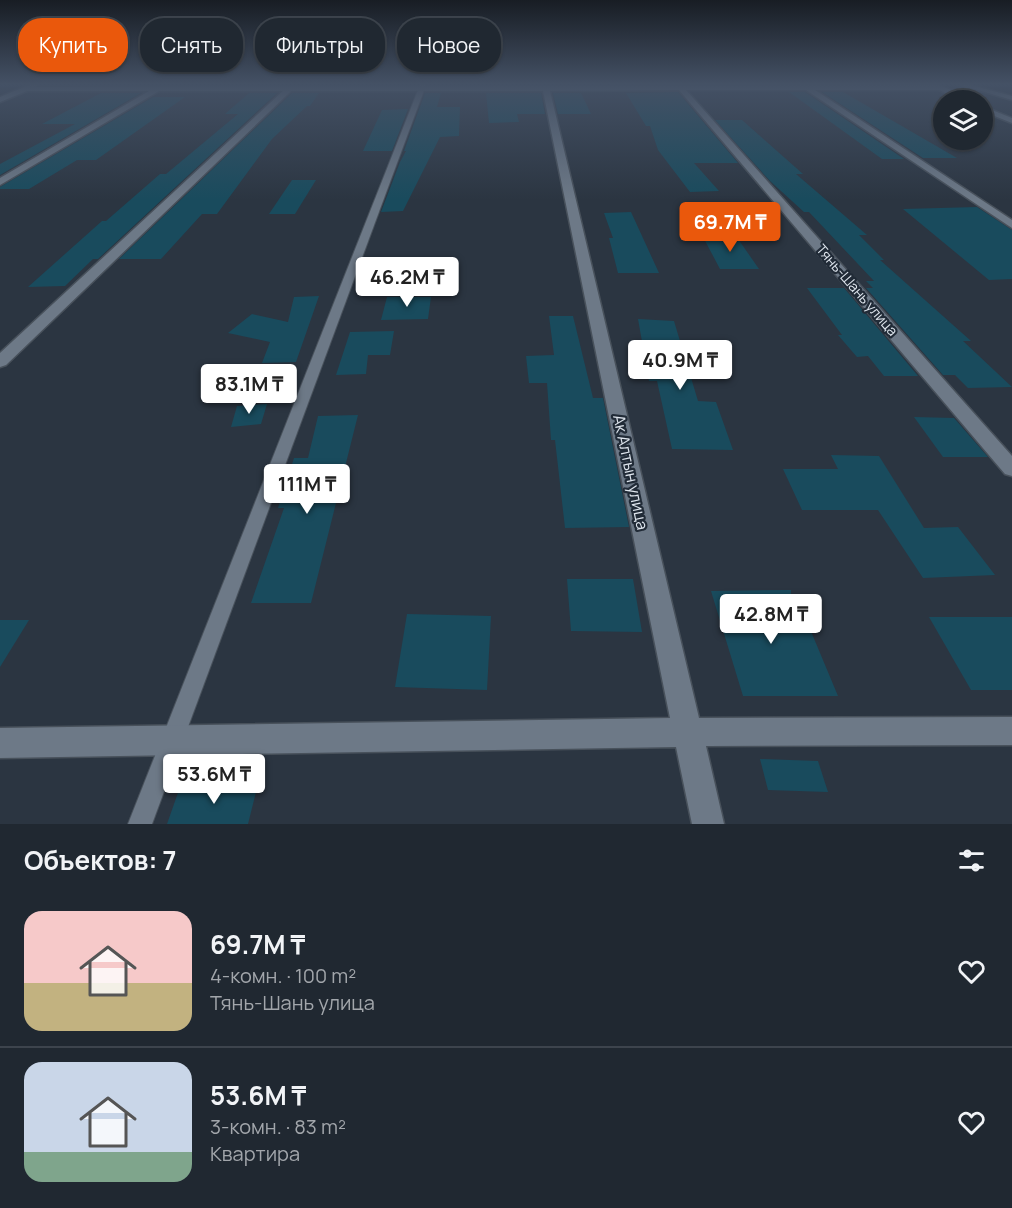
<!DOCTYPE html>
<html lang="ru">
<meta charset="utf-8">
<style>
:root{--surface:#202831;--page:#283039;--text:#f1f3f6;--muted:#a2a6ab;--line:#3d444d;--accent:#ea580c}
body{margin:0;font-family:Manrope,sans-serif;background:var(--page);color:var(--text);height:100vh;display:flex;flex-direction:column;font-size:22px;white-space:nowrap}
*{box-sizing:border-box;margin:0}
p{font-size:20px;color:var(--muted)}
.icon{flex:none;width:33px;height:33px;fill:none;stroke:currentColor;stroke-width:2;stroke-linecap:round;stroke-linejoin:round}
.map{position:relative;height:824px;overflow:hidden}
.side{display:flex;flex-direction:column;background:var(--surface);flex:1}
.side>*{flex:none}
.top-card{position:absolute;left:18px;top:18px;width:600px;height:54px;display:flex;gap:12px}
.controls{position:absolute;left:933px;top:90px;display:grid;gap:12px}
.controls a{display:grid;place-items:center;width:60px;height:60px;border-radius:50%;background:var(--surface);box-shadow:0 2px 4px #0004,0 0 0 2px var(--line);font-size:30px}
.price{position:absolute;translate:-50% -51px;padding:0 14px;border-radius:6px;background:#fff;color:#222;font-size:20px;line-height:39px;filter:drop-shadow(0 2px 3px #0008)}
.price::after{content:'';position:absolute;left:50%;top:36px;width:18px;height:14px;margin-left:-9px;background:inherit;clip-path:polygon(0 0,100% 0,50% 100%)}
.price.selected{background:var(--accent);color:#fff}
ul{padding:0;list-style:none}
li{display:flex;align-items:center;gap:18px;height:150px;padding:0 24px}
li+li{border-top:2px solid var(--line)}
li span{display:grid;place-items:center;flex:none;width:168px;height:120px;border-radius:18px;color:#555}
li>.icon{margin-inline-start:auto}
span .icon{width:72px;height:72px;fill:#fffc;stroke-width:1}
li b{font-size:26px}
h2{display:flex;justify-content:space-between;align-items:center;height:72px;padding:0 24px;font-size:26px}
.pill{padding:0 21px;border-radius:24px;background:var(--surface);box-shadow:0 2px 4px #0004,0 0 0 2px var(--line);font-size:21px;line-height:54px}
.pill.selected{background:var(--accent);color:#fff}
.map>svg:first-child{display:block}
.building{fill:#194b5d}
.lines{fill:none;stroke-linecap:round;stroke-linejoin:round}
.service-casing{stroke:#48515b;stroke-width:2}
.minor-casing{stroke:#48515b;stroke-width:3}
.service{fill:#6d7987;fill-rule:evenodd}
.minor{fill:#6d7987;fill-rule:evenodd}
.labels{text-anchor:middle;stroke-width:4.5;stroke-linejoin:round;paint-order:stroke}
.far-street-label{font-size:14px;fill:#dfe6ee;stroke:#212b37}
.street-label{font-size:16px;fill:#dfe6ee;stroke:#212b37}
</style>
<div class="map">
<svg width="1012" height="824" viewBox="0 0 1012 824">
<rect width="100%" height="100%" fill="#2b3541"/>
<!-- building -->
<g class="building">
<polygon points="678,92 738,163 694,163 719,191 690,192 658,150 650,126 646,126 626,93"/>
<polygon points="789,92 805,92 904,159 882,159"/>
<polygon points="822,92 843,92 957,158 923,158"/>
<polygon points="101,93 141,93 0,175 0,164 75,124 42,124"/>
<polygon points="249,93 277,93 98,259 93,259 65,286 28,287 102,221 106,221 160,174 166,174 238,114 225,114"/>
<polygon points="292,93 319,93 310,106 307,106 272,139 217,214 202,214 161,259 119,259"/>
<polygon points="425,93 441,93 437,107 460,107 459,136 440,137 403,211 381,212 400,162 406,151 404,151"/>
<polygon points="486,93 541,93 545,114 517,114 519,122 489,123"/>
<polygon points="553,93 581,93 591,114 558,114"/>
<polygon points="153,97 185,97 96,160 77,160 29,189 0,189 0,187"/>
<polygon points="408,109 392,151 363,151 382,110"/>
<polygon points="715,120 742,120 803,174 796,174 867,235 859,235 884,260 880,260 971,341 963,341 1012,387 968,388 955,375 943,375 866,288 873,288 866,281 874,281 809,212 804,212 770,181"/>
<polygon points="292,180 316,180 295,214 269,214"/>
<polygon points="977,207 1012,230 1012,279 989,280 903,209"/>
<polygon points="631,212 659,273 618,273 609,238 613,238 604,213"/>
<polygon points="736,236 759,269 720,269 703,237"/>
<polygon points="807,288 844,288 918,376 884,376 868,356 857,357 838,335 842,335"/>
<polygon points="319,296 296,362 262,363 270,342 228,333 252,314 288,322 294,297"/>
<polygon points="387,297 431,297 428,319 381,320"/>
<polygon points="549,316 573,316 593,398 603,398 629,527 565,528 555,440 551,440 547,383 529,383 526,356 554,355"/>
<polygon points="638,319 674,321 698,401 716,402 733,450 672,449 657,381 649,381"/>
<polygon points="394,331 390,355 368,355 366,374 336,375 350,332"/>
<polygon points="267,404 261,424 231,427 237,406"/>
<polygon points="358,415 311,603 251,603 284,508 278,508 294,458 308,458 318,416"/>
<polygon points="914,417 954,418 988,457 943,457"/>
<polygon points="831,455 879,456 924,528 958,527 995,575 923,578 878,510 802,510 783,469 838,469"/>
<polygon points="567,579 633,579 642,632 571,631"/>
<polygon points="791,590 791,616 805,617 838,696 743,696 711,591"/>
<polygon points="407,614 491,616 487,690 395,687"/>
<polygon points="929,617 1012,617 1012,690 971,690"/>
<polygon points="0,620 29,620 0,667"/>
<polygon points="760,759 818,761 828,792 768,790"/>
<polygon points="258,784 248,824 167,824 180,787"/>
</g>
<g class="lines">
<!-- service casing -->
<g class="service-casing">
<polygon id="service" points="420,85 426,85 152,824 128,824"/>
</g>
<!-- minor casing -->
<g class="minor-casing">
<g id="minor">
<polygon points="29,85 38,85 36,87 939,85 970,98 970,100 962,100 939,90 815,90 1012,220 1012,228 806,90 686,90 1012,456 1012,476 1005,474 679,90 550,91 699,718 1012,717 1012,745 706,746 724,824 692,824 676,747 0,758 0,728 670,718 543,91 291,91 6,365 0,367 0,353 283,91 159,91 0,185 0,178 149,91 27,91 0,102 0,97"/>
<polygon points="961,85 971,85 1012,96 1012,100"/>
<polygon points="982,106 1012,118 1012,123 982,111"/>
</g>
</g>
<!-- service -->
<use href="#service" class="service"/>
<!-- minor -->
<use href="#minor" class="minor"/>
</g>
<!-- sky -->
<linearGradient id="sky" x2="0" y2="1"><stop stop-color="#181d24"/><stop offset="0.42" stop-color="#445165"/><stop offset="1" stop-color="#445165" stop-opacity="0"/></linearGradient>
<rect width="1012" height="200" fill="url(#sky)"/>
<g class="labels">
<!-- far-street labels -->
<g class="far-street-label">
<text transform="translate(857 290) rotate(49)" y="5">Тянь-Шань улица</text>
</g>
<!-- street labels -->
<g class="street-label">
<text transform="translate(631 472) rotate(78)" y="6">Ак Алтын улица</text>
</g>
</g>
</svg>
<div class="controls">
<a><svg class="icon" aria-label="layers" viewBox="0 0 24 24"><path d="M12 4l9 5-9 5-9-5zM3 14l9 5 9-5"/></svg></a>
</div>
<b class="price selected" style="left:730px;top:253px">69.7M ₸</b>
<b class="price" style="left:407px;top:308px">46.2M ₸</b>
<b class="price" style="left:680px;top:391px">40.9M ₸</b>
<b class="price" style="left:249px;top:415px">83.1M ₸</b>
<b class="price" style="left:307px;top:515px">111M ₸</b>
<b class="price" style="left:771px;top:645px">42.8M ₸</b>
<b class="price" style="left:214px;top:805px">53.6M ₸</b>
<div class="top-card">
<a class="pill selected">Купить</a>
<a class="pill">Снять</a>
<a class="pill">Фильтры</a>
<a class="pill">Новое</a>
</div>
</div>
<section class="side">
<h2>Объектов: 7<svg class="icon" aria-label="filters" viewBox="0 0 24 24"><path d="M4 7h16M4 17h16"/><circle cx="9" cy="7" r="2"/><circle cx="15" cy="17" r="2"/></svg></h2>
<ul>
<li><span style="background:linear-gradient(#f6c9c9 60%,#c2b280 0)"><svg class="icon" aria-label="home" viewBox="0 0 24 24"><path d="M3 11l9-7 9 7M6 9v11h12V9"/></svg></span><div><b>69.7M ₸</b><p>4-комн. · 100 m²</p><p>Тянь-Шань улица</p></div><svg class="icon" aria-label="heart" viewBox="0 0 24 24"><path d="M12 20l-8-8c-3-5 5-10 8-4 3-6 11-1 8 4z"/></svg></li>
<li><span style="background:linear-gradient(#c9d6e8 75%,#7fa58c 0)"><svg class="icon" aria-label="home" viewBox="0 0 24 24"><path d="M3 11l9-7 9 7M6 9v11h12V9"/></svg></span><div><b>53.6M ₸</b><p>3-комн. · 83 m²</p><p>Квартира</p></div><svg class="icon" aria-label="heart" viewBox="0 0 24 24"><path d="M12 20l-8-8c-3-5 5-10 8-4 3-6 11-1 8 4z"/></svg></li>
</ul>
</section>
